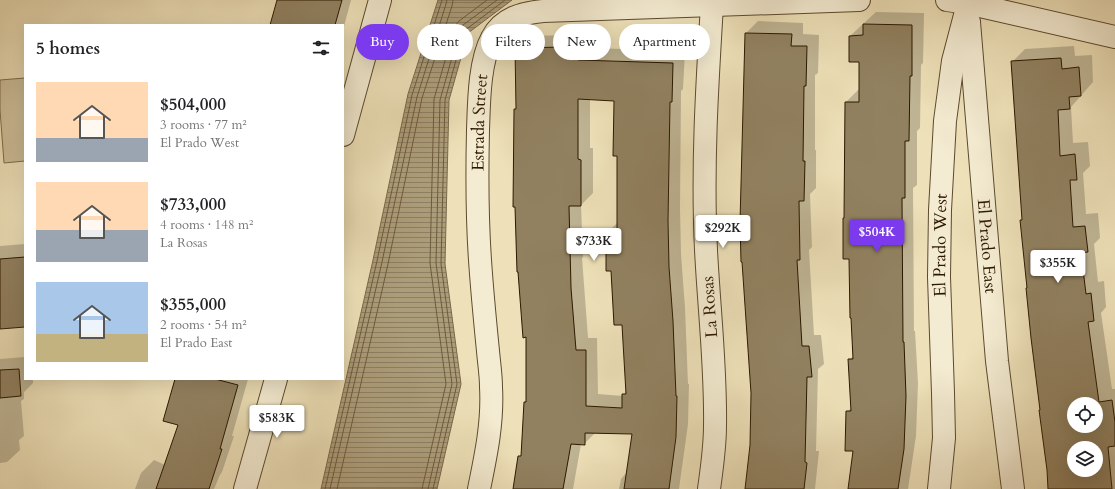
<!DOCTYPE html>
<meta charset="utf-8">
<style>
:root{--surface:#fff;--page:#f2f2f2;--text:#202124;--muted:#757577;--accent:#7c3aed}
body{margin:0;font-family:Cardo,serif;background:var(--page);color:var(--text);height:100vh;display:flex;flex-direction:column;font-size:15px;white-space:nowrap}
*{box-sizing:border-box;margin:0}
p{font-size:13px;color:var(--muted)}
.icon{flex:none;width:22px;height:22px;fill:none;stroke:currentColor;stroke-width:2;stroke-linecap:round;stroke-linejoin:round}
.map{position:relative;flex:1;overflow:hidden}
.side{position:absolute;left:24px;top:24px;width:320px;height:356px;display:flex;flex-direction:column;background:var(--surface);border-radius:0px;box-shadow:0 4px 16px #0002}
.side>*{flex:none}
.hud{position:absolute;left:356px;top:24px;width:380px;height:36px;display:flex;gap:8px}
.controls{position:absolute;left:1067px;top:397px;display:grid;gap:8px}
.controls a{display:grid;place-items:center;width:36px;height:36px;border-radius:50%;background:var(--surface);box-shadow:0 4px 16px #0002;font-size:20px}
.price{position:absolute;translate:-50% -34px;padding:0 9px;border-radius:4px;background:#fff;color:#222;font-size:13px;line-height:26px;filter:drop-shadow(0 1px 2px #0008)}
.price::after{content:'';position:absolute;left:50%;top:24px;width:12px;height:9px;margin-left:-6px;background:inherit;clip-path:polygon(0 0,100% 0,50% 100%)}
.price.current{background:var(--accent);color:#fff}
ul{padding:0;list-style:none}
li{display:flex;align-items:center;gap:12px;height:100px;padding:0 12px}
li span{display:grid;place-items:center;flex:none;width:112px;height:80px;border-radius:0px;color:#555}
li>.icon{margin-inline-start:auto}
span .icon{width:48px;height:48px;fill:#fffc;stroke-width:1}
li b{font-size:17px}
h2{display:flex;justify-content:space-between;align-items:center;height:48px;padding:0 12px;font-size:17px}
.tag{padding:0 14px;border-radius:18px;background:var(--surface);box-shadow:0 4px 16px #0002;font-size:14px;line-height:36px}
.tag.current{background:var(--accent);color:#fff}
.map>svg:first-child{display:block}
.green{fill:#cdbf9a;stroke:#7c6c4d}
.water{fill:url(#water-rules);stroke:#796849}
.shadow{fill:#0003;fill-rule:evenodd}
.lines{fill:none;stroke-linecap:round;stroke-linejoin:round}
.shore{stroke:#6c5a3d;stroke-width:1}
.building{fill:#918160;stroke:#2c1800;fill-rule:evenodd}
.minor-casing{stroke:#5c4a2e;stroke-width:24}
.minor{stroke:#f4ecd2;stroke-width:22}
.labels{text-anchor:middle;stroke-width:3;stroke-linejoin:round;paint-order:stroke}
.street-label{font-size:17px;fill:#2c1800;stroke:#f4ecd2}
</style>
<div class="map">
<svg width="1115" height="489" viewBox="0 0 1115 489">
<defs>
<pattern id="water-rules" width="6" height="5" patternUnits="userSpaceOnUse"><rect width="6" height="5" fill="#ac9d7a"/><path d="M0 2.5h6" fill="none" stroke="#8c7f62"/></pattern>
</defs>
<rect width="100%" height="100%" fill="#eee1b9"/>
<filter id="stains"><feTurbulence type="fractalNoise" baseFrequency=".005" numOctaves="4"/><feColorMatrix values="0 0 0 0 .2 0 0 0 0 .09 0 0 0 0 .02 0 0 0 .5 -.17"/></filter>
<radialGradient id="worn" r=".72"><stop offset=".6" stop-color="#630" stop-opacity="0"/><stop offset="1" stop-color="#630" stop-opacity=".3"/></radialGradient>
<!-- green -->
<polygon class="green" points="25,78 25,161 4,163 0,110 0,80"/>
<!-- water -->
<polygon class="water" points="438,0 512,0 468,33 449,100 445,264 461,384 437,489 321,489 373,260 408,94"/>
<!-- shadow -->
<g class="shadow">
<polygon points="278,0 351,0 343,30 343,25 276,25"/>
<polygon points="876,12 924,13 923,63 921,65 920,128 917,131 917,185 913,188 914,331 915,331 918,383 916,436 908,489 849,489 854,450 847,412 852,407 849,360 854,355 846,102 858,90 860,90 860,61 850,36"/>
<polygon points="758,21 803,23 803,34 819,35 818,73 815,75 815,150 816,150 816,188 810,194 812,247 809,250 814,335 821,335 824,364 818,369 816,451 819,451 815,489 746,489 751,445 752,393 746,33"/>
<path d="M577 35V46H590V48L685 51 683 89 681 91 680 208 681 254 685 308 688 384H689L688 424 679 489H619L621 479 627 472 633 433 596 432 584 444H581L573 489H514L519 457 522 454 525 402 527 400V336L515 110 517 107 516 48 528 36ZM590 99 615 100 618 155V222L607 233 623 323 626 391 623 396 598 394 597 338H588L582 258 583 257 581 205 593 193V148H590Z"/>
<path d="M1074 46 1075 56 1092 55 1093 82 1071 107 1073 143 1088 142 1090 166 1083 173 1086 214 1098 213 1100 238 1094 244 1098 282 1104 281 1106 307 1101 313 1112 389H1115V489H1050L1040 410 1041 409 1027 288 1028 287 1021 221 1023 219 1012 62 1025 49ZM1074 404H1096V426H1074ZM1074 448H1096V470H1074Z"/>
<polygon points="25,244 25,326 0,328 0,246"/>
<polygon points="25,357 25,379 33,379 33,383 24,392 24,399 21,401 24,436 19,440 20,450 7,462 0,463 0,359"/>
<polygon points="176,379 248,379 232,436 234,436 222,472 220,475 214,489 135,489 141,473 154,460 165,465 179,424"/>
</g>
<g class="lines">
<!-- shore -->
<g class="shore">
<polyline points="325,489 377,261 412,95 442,0"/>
<polyline points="330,489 382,262 417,97 446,4 447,0"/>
<polyline points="337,489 388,264 422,98 452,6 453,0"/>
<polyline points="422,489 446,384 430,263 434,99 455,26 459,21 487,0"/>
<polyline points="428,489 452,384 436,263 440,100 460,29 463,25 497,0"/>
<polyline points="433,489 457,384 441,264 445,100 464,31 505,0"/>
</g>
</g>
<!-- building -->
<g class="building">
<polygon points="277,0 342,0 335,25 270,25"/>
<polygon points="863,24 912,25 912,76 910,76 909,141 905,141 905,198 902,198 903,342 904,342 906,396 904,449 898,489 848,489 853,451 845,451 846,411 851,411 848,359 853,359 851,318 850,318 849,259 843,259 843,218 844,218 845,102 859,102 859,62 849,62 849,36 863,35"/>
<polygon points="745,33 792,34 791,46 807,46 806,86 804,86 803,161 805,161 804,201 799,201 800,260 797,260 802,346 809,346 812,377 807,377 805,462 807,463 804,489 745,489 750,445 751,393 742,262 741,262 740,222"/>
<path d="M565 47 566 58H578V60L673 63 672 102H670L668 221 669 267 673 321 676 396H677L676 437 669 489H624L632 434 585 433V445L571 444 563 489H513L518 456H521L524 402H526V337L523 338 518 272H517L515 207H513L514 109H516L515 48ZM578 99 614 101 613 156H617V232H606V271H611L614 325H622L626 394H622V408L586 406V350H576L571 288 569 206H581V160L578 159Z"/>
<path d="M1061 58 1062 69 1079 67 1081 96 1069 97 1070 109 1058 110 1060 156 1075 154 1077 180H1070L1073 227 1085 226 1088 252 1081 253 1086 294 1091 293 1094 321 1088 322 1099 402 1112 400 1115 422V446L1108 447 1112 489H1048L1047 470 1039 410H1040L1031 338 1026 288H1027L1020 220H1022L1011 61ZM1074 404H1096V426H1074ZM1074 448H1096V470H1074Z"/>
<polygon points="25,257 25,327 0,329 0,259"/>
<polygon points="19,369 21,396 0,398 0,370"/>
<polygon points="175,379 215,379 238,385 220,449 222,449 209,489 156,489 178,425 163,421"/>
</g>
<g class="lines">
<!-- minor casing -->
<g class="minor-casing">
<g id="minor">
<polyline points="947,0 967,3 1115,37"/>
<path id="s1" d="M969 22 997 361 1013 489"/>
<polyline points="343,135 380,0"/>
<polyline points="245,489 276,379"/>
<path id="s2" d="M479 489C486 455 493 422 491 387 491 375 489 363 488 351 485 321 482 290 480 260 477 217 477 173 478 130 479 103 479 62 492 38 502 18 522 13 543 11L859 0"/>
<path d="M709 489C712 468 715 447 715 426 716 367 709 309 706 250 702 168 707 86 712 5"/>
<path id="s3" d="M939 489 944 438 943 393 939 277 940 210 945 121 953 61 969 0"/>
</g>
</g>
<!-- minor -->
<use href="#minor" class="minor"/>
</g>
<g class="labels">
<!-- street labels -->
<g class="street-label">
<text dy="6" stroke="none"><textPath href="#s2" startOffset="368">Estrada Street</textPath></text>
<text dy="6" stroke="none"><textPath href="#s3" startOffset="244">El Prado West</textPath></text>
<text dy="6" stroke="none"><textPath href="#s1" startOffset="225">El Prado East</textPath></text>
<text transform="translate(709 307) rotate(-94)" y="6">La Rosas</text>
</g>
</g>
<rect width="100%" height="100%" filter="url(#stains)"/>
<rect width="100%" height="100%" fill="url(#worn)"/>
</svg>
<div class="controls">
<a><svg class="icon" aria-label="locate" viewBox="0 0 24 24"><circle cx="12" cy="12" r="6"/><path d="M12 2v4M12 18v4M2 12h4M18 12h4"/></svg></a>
<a><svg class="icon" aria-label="layers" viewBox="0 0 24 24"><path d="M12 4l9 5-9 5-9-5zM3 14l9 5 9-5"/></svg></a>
</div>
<b class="price" style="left:723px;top:249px">$292K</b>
<b class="price current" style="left:877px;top:253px">$504K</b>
<b class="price" style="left:594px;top:262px">$733K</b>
<b class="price" style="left:1058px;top:284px">$355K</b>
<b class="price" style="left:277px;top:439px">$583K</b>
<div class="hud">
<a class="tag current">Buy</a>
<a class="tag">Rent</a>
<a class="tag">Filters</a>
<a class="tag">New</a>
<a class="tag">Apartment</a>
</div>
<section class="side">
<h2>5 homes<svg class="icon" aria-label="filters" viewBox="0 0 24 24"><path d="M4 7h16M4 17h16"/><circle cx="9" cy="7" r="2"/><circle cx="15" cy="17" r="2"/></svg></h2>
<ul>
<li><span style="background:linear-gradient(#ffd9b3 70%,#9aa5b1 0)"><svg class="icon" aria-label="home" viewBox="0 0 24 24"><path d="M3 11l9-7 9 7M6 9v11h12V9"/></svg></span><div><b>$504,000</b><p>3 rooms · 77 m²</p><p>El Prado West</p></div></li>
<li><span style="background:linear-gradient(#ffd9b3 60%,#9aa5b1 0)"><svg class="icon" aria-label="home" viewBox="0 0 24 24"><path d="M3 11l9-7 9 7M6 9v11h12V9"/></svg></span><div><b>$733,000</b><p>4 rooms · 148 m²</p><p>La Rosas</p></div></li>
<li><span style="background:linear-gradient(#a9c7e8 65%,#c2b280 0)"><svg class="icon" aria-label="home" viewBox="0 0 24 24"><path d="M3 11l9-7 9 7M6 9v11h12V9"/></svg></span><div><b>$355,000</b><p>2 rooms · 54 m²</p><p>El Prado East</p></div></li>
</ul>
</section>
</div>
